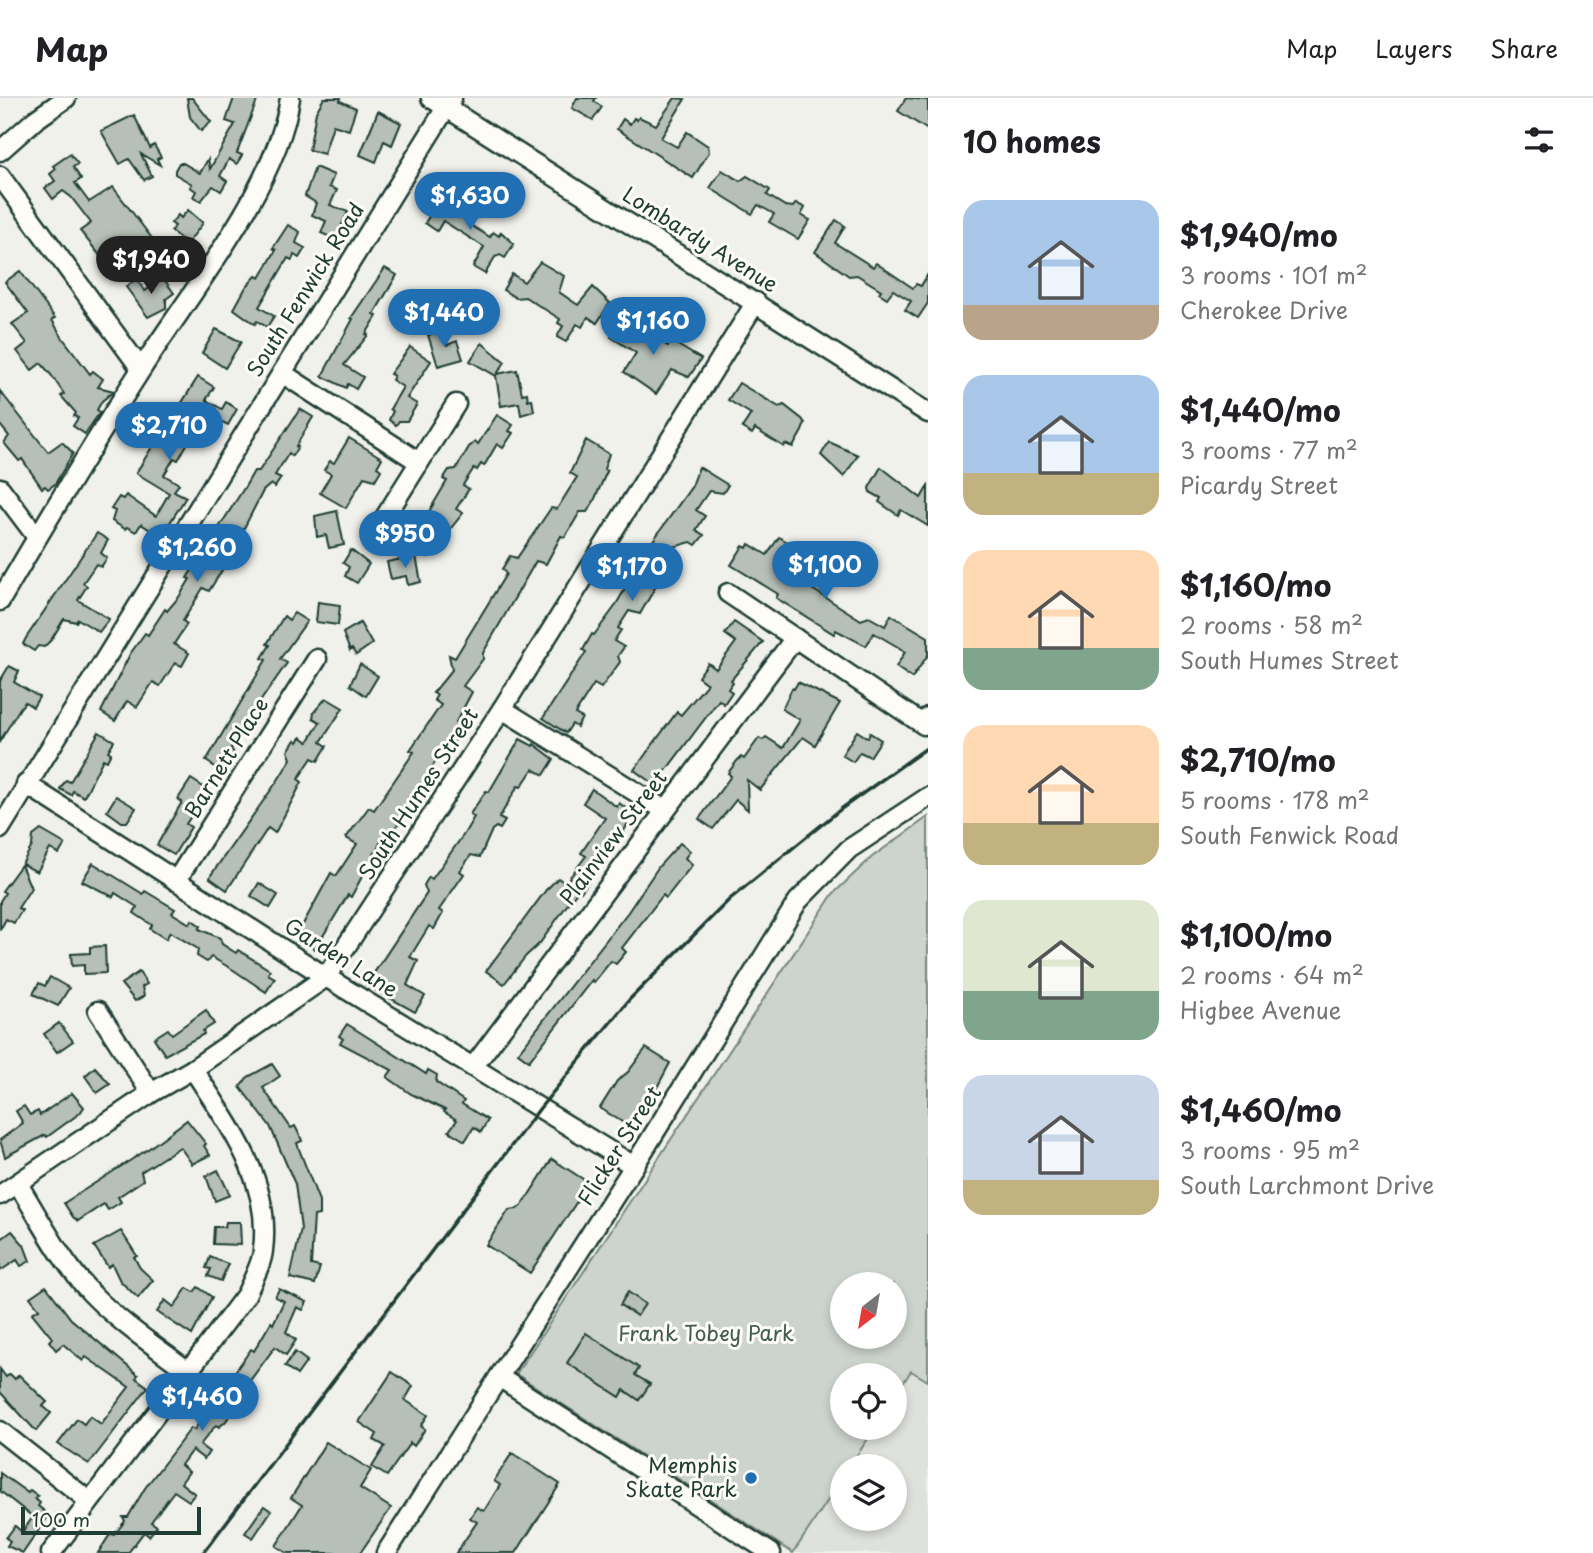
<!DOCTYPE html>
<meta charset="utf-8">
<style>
:root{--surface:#fff;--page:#f6f6f6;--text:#202124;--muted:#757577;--line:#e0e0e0;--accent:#1f6fb2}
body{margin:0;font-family:"Playpen Sans",sans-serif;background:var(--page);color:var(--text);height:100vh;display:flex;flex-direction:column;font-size:26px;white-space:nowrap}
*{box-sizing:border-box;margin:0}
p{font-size:23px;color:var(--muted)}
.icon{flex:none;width:38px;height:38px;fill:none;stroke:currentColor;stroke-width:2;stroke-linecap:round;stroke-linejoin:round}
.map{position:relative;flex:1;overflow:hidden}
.panel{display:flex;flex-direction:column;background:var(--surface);width:665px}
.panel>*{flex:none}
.needle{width:46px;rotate:211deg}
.fabs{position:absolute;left:830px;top:1174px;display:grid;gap:14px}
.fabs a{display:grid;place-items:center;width:77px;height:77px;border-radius:50%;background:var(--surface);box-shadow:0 4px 10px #0003;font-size:35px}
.scale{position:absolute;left:21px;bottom:18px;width:180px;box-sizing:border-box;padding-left:7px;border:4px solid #1f3d34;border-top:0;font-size:19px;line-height:24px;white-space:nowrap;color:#1f3d34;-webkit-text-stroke:5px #fdfcf7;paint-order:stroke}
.price{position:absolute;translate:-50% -60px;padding:0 16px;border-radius:24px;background:var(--accent);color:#fff;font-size:23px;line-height:46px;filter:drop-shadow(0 2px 4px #0008)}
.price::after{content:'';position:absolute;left:50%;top:42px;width:21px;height:16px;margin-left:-10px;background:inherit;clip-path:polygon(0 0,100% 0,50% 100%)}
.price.selected{background:#222;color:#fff}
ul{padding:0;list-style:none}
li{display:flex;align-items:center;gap:21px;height:175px;padding:0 35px}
li span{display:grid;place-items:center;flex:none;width:196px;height:140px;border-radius:21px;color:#555}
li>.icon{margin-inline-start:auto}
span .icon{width:84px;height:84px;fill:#fffc;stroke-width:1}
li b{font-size:30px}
h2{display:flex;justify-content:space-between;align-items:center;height:84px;padding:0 35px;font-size:30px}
header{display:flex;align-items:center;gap:42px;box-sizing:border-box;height:98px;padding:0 35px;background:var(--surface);border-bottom:2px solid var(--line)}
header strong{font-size:33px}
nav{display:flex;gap:38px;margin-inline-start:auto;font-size:24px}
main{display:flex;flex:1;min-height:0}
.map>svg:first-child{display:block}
.built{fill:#dfe2dc}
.green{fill:#cdd3cd;stroke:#768880;stroke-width:2;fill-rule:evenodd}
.building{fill:#b6bfb8;stroke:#1f3d34;stroke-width:2}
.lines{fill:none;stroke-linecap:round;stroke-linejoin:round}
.minor-casing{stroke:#1f3d34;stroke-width:23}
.minor{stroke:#fdfcf7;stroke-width:18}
.rail{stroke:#1f3d34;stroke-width:3.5}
.poi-dot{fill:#1f6fb2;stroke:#fdfcf7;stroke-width:2.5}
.labels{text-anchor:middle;stroke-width:6;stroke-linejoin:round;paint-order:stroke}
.street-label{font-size:21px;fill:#1f3d34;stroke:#fdfcf7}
.park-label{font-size:21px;fill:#425b53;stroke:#fdfcf7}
.poi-label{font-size:21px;fill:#1f3d34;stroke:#fdfcf7;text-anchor:end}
</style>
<header>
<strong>Map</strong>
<nav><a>Map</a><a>Layers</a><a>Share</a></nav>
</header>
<main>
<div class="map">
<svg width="928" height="1455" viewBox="0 0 928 1455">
<rect width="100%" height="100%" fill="#f0f1eb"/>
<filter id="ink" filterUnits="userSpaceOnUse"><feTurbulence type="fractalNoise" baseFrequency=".0143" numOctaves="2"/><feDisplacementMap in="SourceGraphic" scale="14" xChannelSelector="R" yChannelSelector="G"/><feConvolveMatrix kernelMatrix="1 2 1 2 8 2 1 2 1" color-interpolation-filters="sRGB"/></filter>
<g filter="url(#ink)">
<!-- built -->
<polygon class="built" points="911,1273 928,1283 928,1455 794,1455 842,1381 842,1421 894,1421 894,1368 850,1368 875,1330 894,1330 894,1299"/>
<!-- green -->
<path class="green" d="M928 719V1283L911 1273 894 1299V1278H842V1330H875L850 1368H842V1381L793 1455 516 1276 833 796 872 759ZM842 1186H894V1239H842Z"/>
<!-- building -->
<g class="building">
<polygon points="187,0 192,0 211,24 201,33 190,19"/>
<polygon points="234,0 258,0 237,55 242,57 237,66 229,61 220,78 227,83 221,93 213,88 201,103 193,99 196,93 190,89 192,86 175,76 175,72 179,65 183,65 200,75 208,61 210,71 235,26 226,23"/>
<polygon points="324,0 341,0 340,3 356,10 349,32 333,27 324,56 309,52 316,14"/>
<polygon points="577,0 596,0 594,3 602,9 593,22 572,10"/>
<polygon points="675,0 685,1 661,40 677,49 687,34 708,48 709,54 693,80 617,31 623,21 630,26 634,20 637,22 639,19 656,27"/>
<polygon points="906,0 928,2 928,32 898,13"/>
<polygon points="378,13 401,25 392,47 384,43 376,64 360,57"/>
<polygon points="134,17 150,50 154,47 161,59 157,61 160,67 141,56 152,78 144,82 129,61 120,66 101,33"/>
<polygon points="70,56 78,66 73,69 81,81 75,85 89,104 113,89 154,143 125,164 115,150 102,160 80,133 91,125 71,99 63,93 53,101 45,90 55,83 50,76 56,71 53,68"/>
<polygon points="315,69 334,77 329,89 337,92 330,107 348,114 335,141 321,135 326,123 312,117 316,105 305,98"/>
<polygon points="722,72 740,83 747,78 770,92 767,97 785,108 793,109 796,105 805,110 801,117 810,122 798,141 769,124 774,116 758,107 752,116 710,90"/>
<polygon points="443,96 473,115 467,125 490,139 493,134 499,138 501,134 514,146 505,160 500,157 495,159 485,176 473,169 484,149 443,123 437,133 425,125"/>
<polygon points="188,112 203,125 187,146 171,133 175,128 171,125 178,117 181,120"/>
<polygon points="836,122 845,128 835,145 873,169 876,165 913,190 916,186 921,188 928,176 928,205 918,220 905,212 911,203 893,192 887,200 879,195 881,192 857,177 849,178 815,154"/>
<polygon points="288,127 300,134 296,145 305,150 299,160 294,157 292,162 288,160 259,209 274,218 267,229 257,223 255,226 234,211 246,189 256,178 260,180 276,152 273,150"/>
<polygon points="540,164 564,178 559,194 578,207 593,189 610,205 597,225 588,219 582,229 577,226 566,244 557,239 563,228 558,225 560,221 525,199 516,200 503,192 512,176 524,184"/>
<polygon points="385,170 397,177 374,216 377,218 366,236 368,237 344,267 363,279 356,291 348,286 346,290 322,278 353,221 351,220"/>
<polygon points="20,173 55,220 52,222 62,239 90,276 93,273 103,281 98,289 114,293 102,303 97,312 100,314 85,336 73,328 78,320 74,318 76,315 61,298 64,296 52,278 41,265 32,272 17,253 27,245 12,226 28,215 5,184"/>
<polygon points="163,180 174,195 166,201 166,210 148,219 126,189 136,181 145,193"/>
<polygon points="623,220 668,248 671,243 701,261 689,279 672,272 656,296 624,274 636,255 611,239"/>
<polygon points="216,231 241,244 225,270 202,255"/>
<polygon points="442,233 447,247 457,243 463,261 438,268 428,237"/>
<polygon points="482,245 505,264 497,276 517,272 522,296 527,295 528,302 532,301 534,313 521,317 519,305 501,308 496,278 470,263"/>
<polygon points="410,249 431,263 407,300 417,306 407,323 399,323 396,327 389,322 393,313 390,311 403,289 392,282 394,278 390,276"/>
<polygon points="198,279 214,289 206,302 222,311 226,304 237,311 228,327 205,315 178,362 174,360 164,377 179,386 174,393 186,399 161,439 141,426 136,434 127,429 125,431 112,423 115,413 111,411 119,399 123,401 126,397 156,418 169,395 136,375 165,328 177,335 188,317 178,311"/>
<polygon points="739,285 779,309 784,307 802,321 805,325 802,333 793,349 785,346 784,349 755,331 752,336 742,330 751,316 728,302"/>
<polygon points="0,293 48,354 62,344 73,355 55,386 48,391 45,388 42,390 22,361 19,363 4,345 9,338 0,327"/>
<polygon points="300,311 313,319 296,348 298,349 292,358 289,355 275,377 281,380 275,389 271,386 263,393 224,469 209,493 203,490 183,523 187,526 174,546 189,555 182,568 175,565 160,588 153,584 137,609 127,603 115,623 101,614 130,556 145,535 148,537 165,511 167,513 179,499 190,481 187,480 246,387 254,373 259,373"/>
<polygon points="497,317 513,327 509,333 513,335 503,350 497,346 484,368 481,366 477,372 474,370 463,387 469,391 456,411 463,415 428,459 415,450 432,422 428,415 447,383 443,381 449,372 456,371 469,349 475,344 478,346"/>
<polygon points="349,340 382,360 377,369 381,372 375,382 364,379 346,410 320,395 331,376 324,372 330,363 334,365"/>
<polygon points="586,342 609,356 604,371 607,373 594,403 587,414 580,414 565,439 561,438 546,466 536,463 483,555 483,561 463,588 472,594 456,624 460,627 456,633 459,636 454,644 448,642 405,716 389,739 385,736 351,799 348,797 315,851 296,839 331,775 336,778 357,746 346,740 369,709 374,712 414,654 410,652 441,607 434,602 437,597 433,595 452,572 449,557 455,560 506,476 502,471 510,458 517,460 551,410 557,411 577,379 570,375"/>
<polygon points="829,344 858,357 844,379 821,357"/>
<polygon points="699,369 728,387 723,395 709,393 696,412 705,418 696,432 704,437 696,447 691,444 666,451 678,458 671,469 668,467 640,516 629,513 618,530 621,532 614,543 624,549 618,558 620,564 601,590 594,586 575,616 582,620 577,629 572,626 566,635 543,620 586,554 583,552 592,536 594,537 614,510 652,444 692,388"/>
<polygon points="881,369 921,400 928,388 928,428 901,412 898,417 889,411 879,404 881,400 870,394 869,390"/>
<polygon points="337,413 344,447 329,450 326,437 317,439 315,418"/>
<polygon points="97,435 108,442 101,455 107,460 101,469 96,466 83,485 87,488 78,502 109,521 99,534 78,521 76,524 64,521 51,542 44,549 38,548 34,553 23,546 26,540"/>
<polygon points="779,439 824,465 809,489 861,522 869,519 885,528 891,517 928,539 928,557 912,580 896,569 905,554 898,549 874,535 866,548 836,532 834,536 776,500 778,496 731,467 743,448 747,450 749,446 767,457"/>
<polygon points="351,452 369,466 357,485 345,478 349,469 343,465"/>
<polygon points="416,458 421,484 408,487 406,478 391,481 387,464"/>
<polygon points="318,504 340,507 338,527 316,524"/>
<polygon points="294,515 307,523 280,561 287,565 255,611 260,614 247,634 242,631 231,650 236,659 223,674 206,663 266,562 262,560 270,547 267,546 284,518 289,522"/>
<polygon points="734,524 763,544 731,582 733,584 728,591 732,594 724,606 719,602 655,687 634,672 677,614 681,617 707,586 698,579 708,565 716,571 736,544 725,536"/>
<polygon points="360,525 372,546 356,557 352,551 350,553 343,535"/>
<polygon points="360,566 378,578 366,598 350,587"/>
<polygon points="9,568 19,573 14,584 39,599 33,609 25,604 20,610 0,643 0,583"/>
<polygon points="798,584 840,605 815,647 803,639 760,692 747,682 748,712 736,702 713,731 699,721 731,678 728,675 737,663 741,659 744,661 759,640 763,642 766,639 783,650 800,622 782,611 792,590 794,591"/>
<polygon points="326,600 343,610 321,644 327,648 318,663 312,660 298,681 302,684 275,735 268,730 227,792 210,780 211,777 278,682 291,661 288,653 295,642 298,644 301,639 308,644 320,624 313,620 314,614"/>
<polygon points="857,633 868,640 870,635 881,642 870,659 860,654 853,664 842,657"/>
<polygon points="99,634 114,643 108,653 111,655 107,663 103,661 84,699 73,693 71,697 60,691 66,682 70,684"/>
<polygon points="520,641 533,648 534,646 554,661 544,677 533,671 521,689 518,688 499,720 505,723 500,731 496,729 492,732 480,759 471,757 460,773 464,776 439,812 443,815 434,831 429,828 410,859 418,863 407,887 425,898 415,914 366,887 427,795 424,787 429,779 432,781 464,736 474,719 470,716 486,693 489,694"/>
<polygon points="191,681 208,692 186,726 191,729 174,757 157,747 182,704 178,701"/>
<polygon points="592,691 617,709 619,705 633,715 619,743 581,794 578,792 572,800 540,845 526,858 504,886 486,873 546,792 558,780 565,785 570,779 586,758 581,755 605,720 583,705"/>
<polygon points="116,698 136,710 127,724 122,724 107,713"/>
<polygon points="41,732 65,746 59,756 50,751 37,774 22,766 32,748 33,738"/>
<polygon points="680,745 690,753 685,760 692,767 666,800 663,797 622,850 626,854 616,866 611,863 594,884 592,882 529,963 518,955 628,814 659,768"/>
<polygon points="93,765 143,796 145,793 175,811 172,815 190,826 192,822 201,828 199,831 220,840 222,846 236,855 238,852 270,872 268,876 275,880 266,894 232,871 211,859 207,864 197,858 198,851 170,834 166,841 150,831 152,827 134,815 137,809 115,795 113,799 82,783"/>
<polygon points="21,767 31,790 18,810 22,812 14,825 6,821 0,832 0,803 5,795 2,793"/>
<polygon points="259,785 278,797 270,810 251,798"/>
<polygon points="105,848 106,875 84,876 84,867 72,868 71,856 90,855 90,849"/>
<polygon points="139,874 147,886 142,889 144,898 135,903 121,886"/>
<polygon points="50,879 69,890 58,908 33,896 39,885 45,888"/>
<polygon points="206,912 214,926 203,933 204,936 165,957 154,940 168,931 172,936"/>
<polygon points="59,925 73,943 57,954 44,936"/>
<polygon points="347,926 426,976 428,972 437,977 436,984 464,1003 462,1006 488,1022 481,1034 474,1029 465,1043 449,1033 457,1022 444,1014 445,1012 411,996 387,979 392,972 340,945 343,941 339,938"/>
<polygon points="646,950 670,965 653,997 630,1029 600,1010 617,983 628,974"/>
<polygon points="272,966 280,978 263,990 291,1030 295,1028 301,1040 302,1043 297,1045 299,1051 319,1103 319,1117 314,1118 311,1167 320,1169 315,1186 290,1180 301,1131 295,1086 270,1028 240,989 248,979"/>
<polygon points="95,969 110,986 97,995 85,978"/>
<polygon points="72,995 84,1009 80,1015 47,1039 45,1037 5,1059 0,1042 23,1025 16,1013 24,1008 30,1017 38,1013 40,1017"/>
<polygon points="187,1022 206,1046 204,1048 210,1057 192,1066 180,1049 141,1074 143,1082 118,1099 121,1104 108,1112 104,1106 78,1123 73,1119 64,1105 148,1051"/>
<polygon points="552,1061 589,1085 530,1175 486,1147 509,1112 517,1111 523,1106"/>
<polygon points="218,1072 230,1097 215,1103 206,1078"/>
<polygon points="226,1124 240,1124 241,1147 213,1146 214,1129 225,1129"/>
<polygon points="12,1133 24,1147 30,1163 21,1168 17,1162 0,1173 0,1142"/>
<polygon points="121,1133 137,1158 134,1159 140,1170 153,1182 138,1200 120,1183 112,1166 108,1169 94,1148"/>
<polygon points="210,1159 228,1166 221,1183 208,1178 211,1171 206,1170"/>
<polygon points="46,1188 71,1221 138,1277 136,1280 148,1289 89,1366 58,1346 77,1321 84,1326 90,1318 101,1326 129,1289 86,1259 83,1263 63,1246 56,1252 49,1243 52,1240 32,1215 39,1211 30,1199"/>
<polygon points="198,1189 212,1199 192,1237 157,1214 165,1202 174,1209 187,1190 194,1194"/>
<polygon points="279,1191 307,1204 303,1212 297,1209 286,1234 296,1242 286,1257 275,1249 246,1288 246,1296 225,1324 219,1329 216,1327 200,1347 209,1354 204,1361 192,1352 181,1367 189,1374 181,1385 195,1396 189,1403 174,1393 151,1424 157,1428 149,1438 144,1434 128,1455 98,1455 111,1435 114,1437 125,1423 123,1419 128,1419 145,1390 191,1330 194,1332 251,1251 254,1253 271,1224 273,1226 284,1203 275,1199"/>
<polygon points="628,1194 645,1206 637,1218 620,1207"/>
<polygon points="586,1235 639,1270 635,1277 650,1286 639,1302 624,1292 620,1299 567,1265"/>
<polygon points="295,1254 307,1263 297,1277 285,1268"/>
<polygon points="0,1271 6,1279 10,1276 15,1281 19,1277 47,1304 43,1308 51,1315 36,1333 0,1294"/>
<polygon points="392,1274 413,1288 405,1302 428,1317 421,1328 425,1331 414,1348 410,1345 387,1378 372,1369 385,1348 374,1342 377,1336 359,1324"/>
<polygon points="326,1344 371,1372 360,1390 391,1410 360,1455 287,1455 276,1448 302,1407 291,1400"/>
<polygon points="512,1355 560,1386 516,1455 456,1455 477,1424 470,1420 477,1409 484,1413 500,1387 494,1383"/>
<polygon points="0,1375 28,1395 30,1392 38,1398 35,1401 40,1405 38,1408 49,1417 23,1455 7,1448 10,1443 6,1440 15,1428 22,1434 33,1419 0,1393"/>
<polygon points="264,1408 271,1413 253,1440 245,1435"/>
</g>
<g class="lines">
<!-- minor casing -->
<g class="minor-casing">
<g id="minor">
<polyline points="431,0 928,315"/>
<polyline points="0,53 35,22 66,0"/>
<polyline points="0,78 141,271"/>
<polyline points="282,275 419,364"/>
<polyline points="0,390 37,439"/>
<polyline points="385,419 456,306"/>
<polyline points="728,495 924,627 928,619"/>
<path d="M0 503C46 424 93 346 142 270 190 195 278 87 290 0"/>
<polyline points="502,611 663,711"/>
<polyline points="26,686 326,879 634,1068"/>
<polyline points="0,731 452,0"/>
<polyline points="176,783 317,561"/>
<polyline points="98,913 151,995"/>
<polyline points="473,969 795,540"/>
<path d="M18 1086C41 1123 61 1163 91 1195 120 1225 155 1248 188 1273"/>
<polyline points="0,1097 151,995 193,971 326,879 502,611 756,204"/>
<polyline points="499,1279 771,1455"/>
<polyline points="0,1333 89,1403"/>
<path d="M51 1455 246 1197C252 1183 262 1166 263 1152 272 1082 228 1026 193 971"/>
<polyline points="386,1455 634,1068 798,803 849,751 928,699"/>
</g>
</g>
<!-- minor -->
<use href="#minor" class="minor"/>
<!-- rail -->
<polyline class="rail" points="203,1455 540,1010 629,902 730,801 841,711 928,649"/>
</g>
</g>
<!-- markers -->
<circle class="poi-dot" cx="751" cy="1380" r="7"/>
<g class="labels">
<!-- street labels -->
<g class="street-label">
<text transform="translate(700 142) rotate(32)" y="7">Lombardy Avenue</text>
<text transform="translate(306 192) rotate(-58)" y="7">South Fenwick Road</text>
<text transform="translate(227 660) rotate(-58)" y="7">Barnett Place</text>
<text transform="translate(419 696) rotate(-57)" y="7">South Humes Street</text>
<text transform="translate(614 740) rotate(-53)" y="7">Plainview Street</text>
<text transform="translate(341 860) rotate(32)" y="7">Garden Lane</text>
<text transform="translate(620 1048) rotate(-58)" y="7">Flicker Street</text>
</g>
<!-- park labels -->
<g class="park-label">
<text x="706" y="1243">Frank Tobey Park</text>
</g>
<!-- poi labels -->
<g class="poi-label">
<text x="737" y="1375">Memphis<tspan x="737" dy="24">Skate Park</tspan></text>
</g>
</g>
</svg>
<div class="fabs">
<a><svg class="needle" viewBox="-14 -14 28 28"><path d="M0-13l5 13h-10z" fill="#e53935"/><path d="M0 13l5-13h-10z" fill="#757577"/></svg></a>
<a><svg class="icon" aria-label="locate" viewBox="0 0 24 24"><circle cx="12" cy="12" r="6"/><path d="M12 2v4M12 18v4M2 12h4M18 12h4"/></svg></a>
<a><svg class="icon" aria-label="layers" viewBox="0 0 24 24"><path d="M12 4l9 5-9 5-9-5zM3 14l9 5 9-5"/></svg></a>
</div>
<div class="scale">100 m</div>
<b class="price" style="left:470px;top:134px">$1,630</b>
<b class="price selected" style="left:151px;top:198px">$1,940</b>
<b class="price" style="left:444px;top:251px">$1,440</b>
<b class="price" style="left:653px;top:259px">$1,160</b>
<b class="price" style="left:169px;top:364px">$2,710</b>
<b class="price" style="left:405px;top:472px">$950</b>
<b class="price" style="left:197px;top:486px">$1,260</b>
<b class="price" style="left:825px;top:503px">$1,100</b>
<b class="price" style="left:632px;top:505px">$1,170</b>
<b class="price" style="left:202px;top:1335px">$1,460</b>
</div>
<section class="panel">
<h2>10 homes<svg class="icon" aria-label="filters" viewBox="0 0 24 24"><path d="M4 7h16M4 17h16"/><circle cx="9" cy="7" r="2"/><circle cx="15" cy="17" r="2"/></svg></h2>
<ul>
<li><span style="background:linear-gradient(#a9c7e8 75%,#b9a48a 0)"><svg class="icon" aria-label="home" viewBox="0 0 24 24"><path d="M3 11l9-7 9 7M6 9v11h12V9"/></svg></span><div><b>$1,940/mo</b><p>3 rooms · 101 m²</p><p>Cherokee Drive</p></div></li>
<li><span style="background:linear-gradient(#a9c7e8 70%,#c2b280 0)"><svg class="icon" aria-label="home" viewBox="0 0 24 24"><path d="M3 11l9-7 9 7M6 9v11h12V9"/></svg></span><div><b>$1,440/mo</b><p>3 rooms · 77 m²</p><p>Picardy Street</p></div></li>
<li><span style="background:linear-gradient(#ffd9b3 70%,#7fa58c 0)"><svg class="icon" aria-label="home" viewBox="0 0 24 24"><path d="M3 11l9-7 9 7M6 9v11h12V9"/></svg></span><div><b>$1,160/mo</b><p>2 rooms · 58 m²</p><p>South Humes Street</p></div></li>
<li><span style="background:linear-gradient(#ffd9b3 70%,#c2b280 0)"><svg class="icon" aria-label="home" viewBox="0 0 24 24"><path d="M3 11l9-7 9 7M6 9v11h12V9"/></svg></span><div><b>$2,710/mo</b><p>5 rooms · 178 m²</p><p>South Fenwick Road</p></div></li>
<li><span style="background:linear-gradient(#dfe7d0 65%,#7fa58c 0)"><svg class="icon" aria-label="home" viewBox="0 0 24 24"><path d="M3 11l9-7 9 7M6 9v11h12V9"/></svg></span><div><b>$1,100/mo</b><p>2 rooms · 64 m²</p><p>Higbee Avenue</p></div></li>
<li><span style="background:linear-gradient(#c9d6e8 75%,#c2b280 0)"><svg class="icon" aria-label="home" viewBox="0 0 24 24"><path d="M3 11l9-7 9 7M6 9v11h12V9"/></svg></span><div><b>$1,460/mo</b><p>3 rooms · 95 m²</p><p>South Larchmont Drive</p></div></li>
</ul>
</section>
</main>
